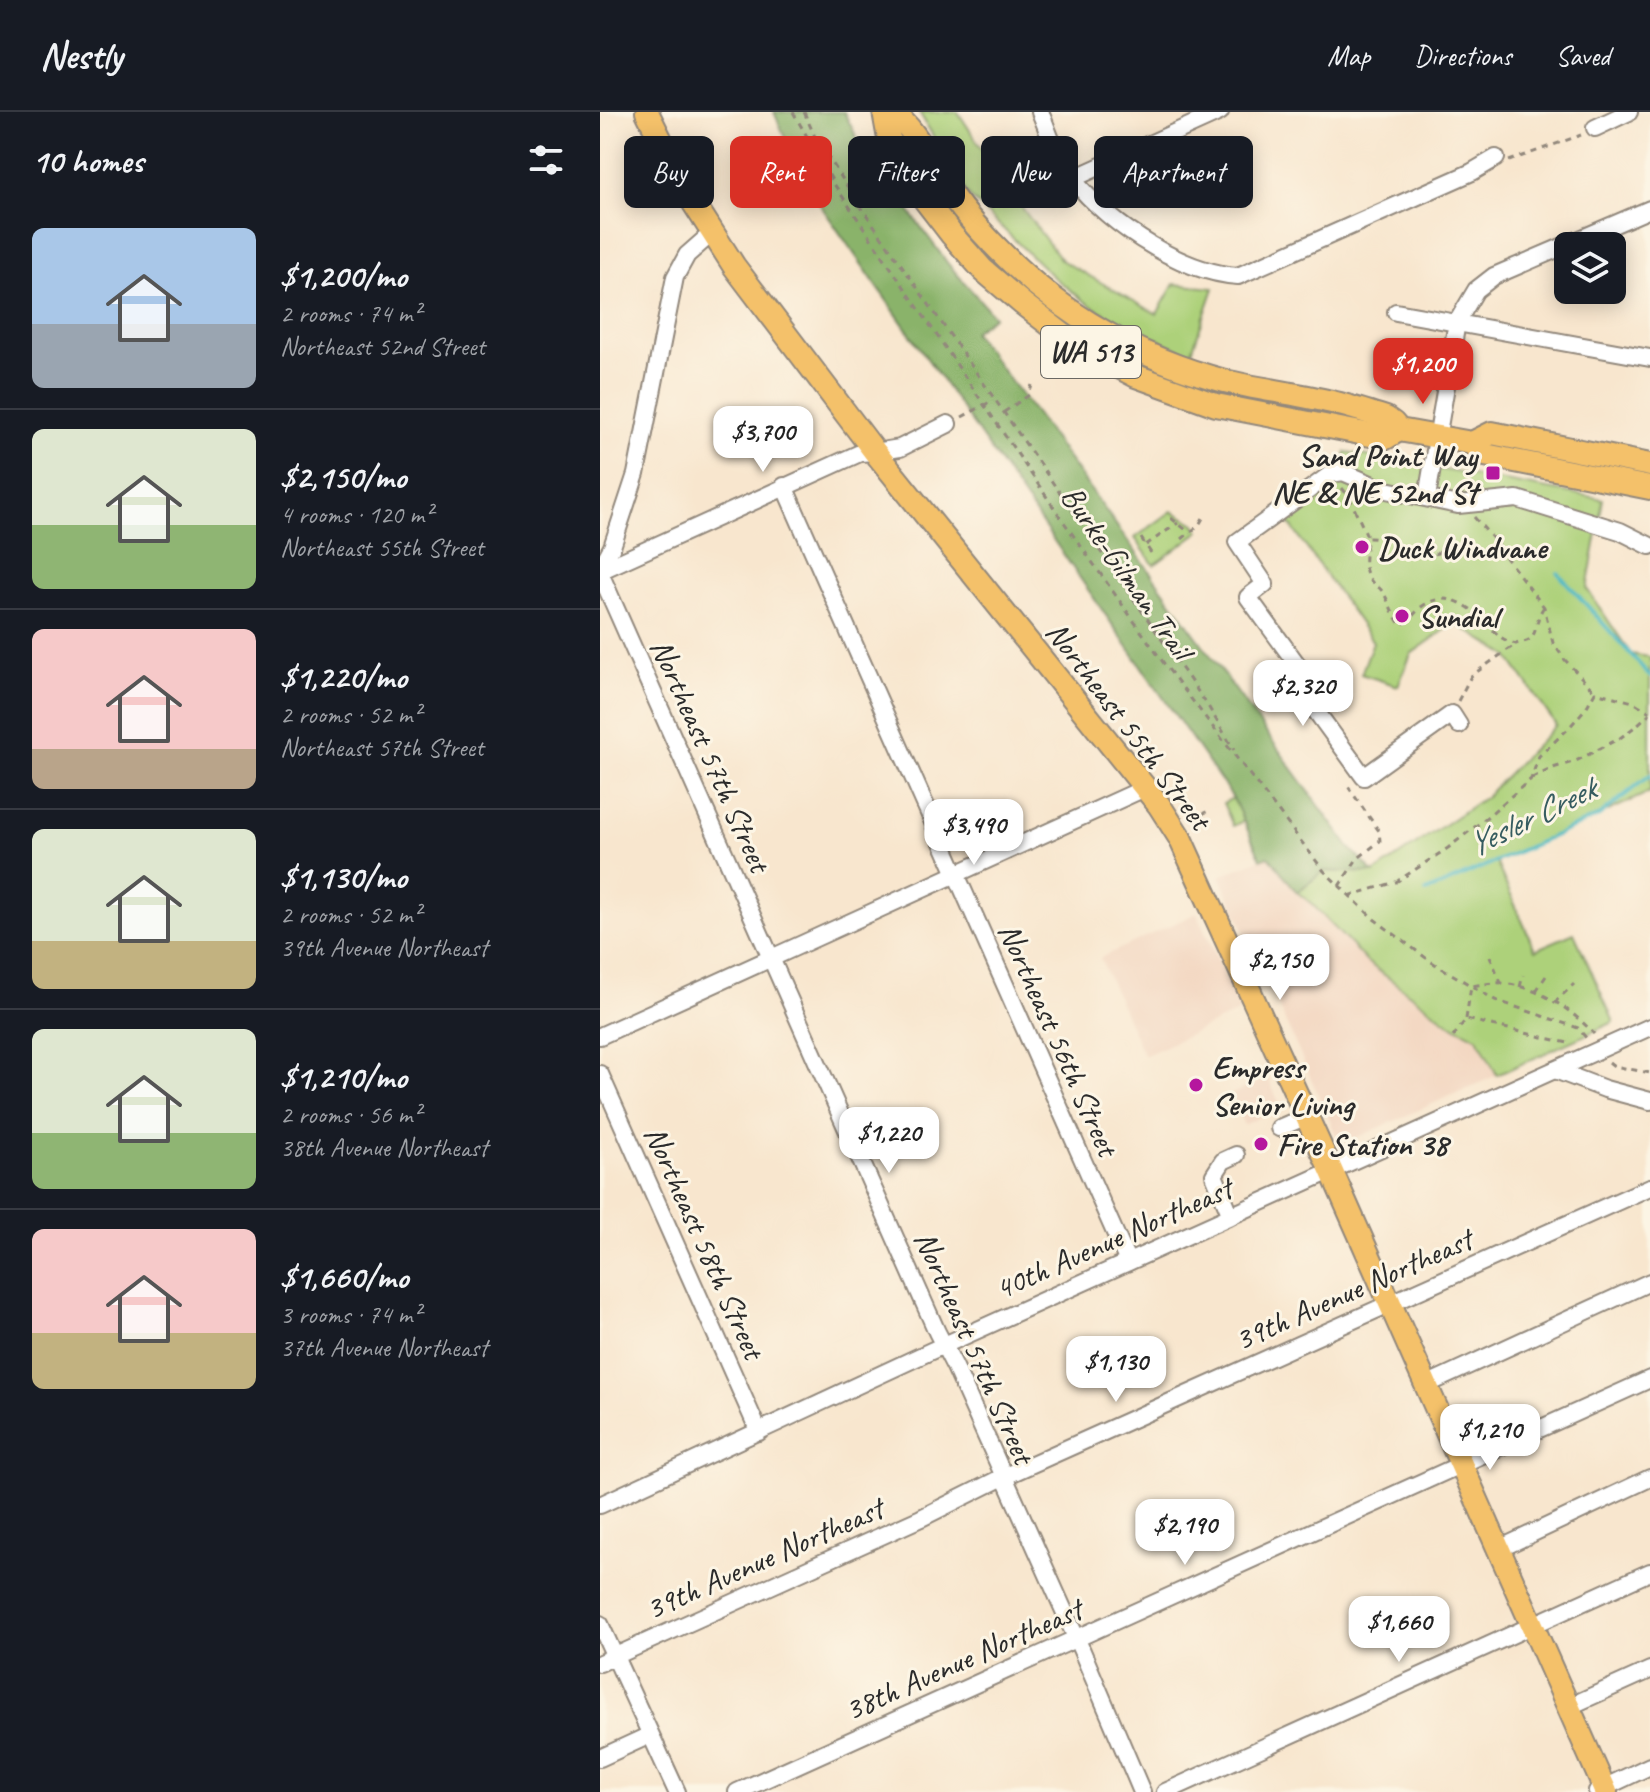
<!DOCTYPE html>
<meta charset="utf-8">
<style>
:root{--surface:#171b24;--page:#20242c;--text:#f1f3f6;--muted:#9ea1a6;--line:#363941;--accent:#d93025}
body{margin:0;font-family:Caveat,sans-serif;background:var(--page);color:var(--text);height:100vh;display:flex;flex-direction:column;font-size:30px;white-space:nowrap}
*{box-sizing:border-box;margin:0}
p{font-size:26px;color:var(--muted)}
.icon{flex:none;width:44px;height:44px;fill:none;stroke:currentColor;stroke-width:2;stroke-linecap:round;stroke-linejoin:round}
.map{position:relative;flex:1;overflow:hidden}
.side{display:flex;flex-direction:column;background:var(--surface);width:600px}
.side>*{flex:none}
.top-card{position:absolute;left:24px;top:24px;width:760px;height:72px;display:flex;gap:16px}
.controls{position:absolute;left:954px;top:120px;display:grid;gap:16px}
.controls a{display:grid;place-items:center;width:72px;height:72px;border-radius:12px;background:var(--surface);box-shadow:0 4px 20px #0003;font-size:40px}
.price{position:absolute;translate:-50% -68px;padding:0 18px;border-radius:16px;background:#fff;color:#222;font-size:26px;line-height:52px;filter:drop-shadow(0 2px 4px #0008)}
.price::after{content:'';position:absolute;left:50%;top:48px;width:24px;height:18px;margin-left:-12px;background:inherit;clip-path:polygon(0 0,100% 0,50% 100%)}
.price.active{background:var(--accent);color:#fff}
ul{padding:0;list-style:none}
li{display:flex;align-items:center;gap:24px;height:200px;padding:0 32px}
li+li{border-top:2px solid var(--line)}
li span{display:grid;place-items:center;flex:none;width:224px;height:160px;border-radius:12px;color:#555}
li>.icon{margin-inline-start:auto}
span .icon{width:96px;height:96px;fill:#fffc;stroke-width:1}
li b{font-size:34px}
h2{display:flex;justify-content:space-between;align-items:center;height:96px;padding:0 32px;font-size:34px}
.chip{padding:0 28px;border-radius:12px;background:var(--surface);box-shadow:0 4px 20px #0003;font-size:28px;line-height:72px}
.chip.active{background:var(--accent);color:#fff}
header{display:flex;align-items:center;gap:48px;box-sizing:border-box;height:112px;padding:0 40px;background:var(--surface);border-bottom:2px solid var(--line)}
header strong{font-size:38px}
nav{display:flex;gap:44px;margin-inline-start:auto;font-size:28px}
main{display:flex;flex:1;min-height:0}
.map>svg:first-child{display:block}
.built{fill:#f2d4be}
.green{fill:#add17a;stroke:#6c7e52;stroke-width:2}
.forest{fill:#8ab36a;stroke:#5a6f4a;stroke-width:2}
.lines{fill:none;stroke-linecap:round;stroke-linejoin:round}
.stream{stroke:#4ab8c3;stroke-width:4}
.minor-casing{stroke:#92887c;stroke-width:20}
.major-casing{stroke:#92887c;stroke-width:26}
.path{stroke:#92887c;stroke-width:3;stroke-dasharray:6 6;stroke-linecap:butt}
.minor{stroke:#fff;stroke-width:16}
.major{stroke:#f4c16a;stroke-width:22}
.poi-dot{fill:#b5179e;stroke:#fcf5e5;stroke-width:3}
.labels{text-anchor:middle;stroke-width:6;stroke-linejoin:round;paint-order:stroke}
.shield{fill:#fcf5e5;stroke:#6a6863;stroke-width:2}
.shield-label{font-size:30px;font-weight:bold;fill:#2b2b2b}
.poi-label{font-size:32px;font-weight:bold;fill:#2b2b2b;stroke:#fcf5e5;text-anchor:start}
.street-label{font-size:32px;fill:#2b2b2b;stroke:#fcf5e5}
.water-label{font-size:34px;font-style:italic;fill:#365c60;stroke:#fcf5e5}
</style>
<header>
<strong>Nestly</strong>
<nav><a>Map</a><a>Directions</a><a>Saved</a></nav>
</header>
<main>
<section class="side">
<h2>10 homes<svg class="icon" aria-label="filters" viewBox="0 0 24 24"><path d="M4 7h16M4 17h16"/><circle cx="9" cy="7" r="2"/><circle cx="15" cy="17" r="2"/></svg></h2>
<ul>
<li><span style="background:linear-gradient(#a9c7e8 60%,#9aa5b1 0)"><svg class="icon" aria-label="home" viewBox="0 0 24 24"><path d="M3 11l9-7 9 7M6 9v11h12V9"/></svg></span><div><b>$1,200/mo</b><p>2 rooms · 74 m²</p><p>Northeast 52nd Street</p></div></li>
<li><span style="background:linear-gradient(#dfe7d0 60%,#8fb573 0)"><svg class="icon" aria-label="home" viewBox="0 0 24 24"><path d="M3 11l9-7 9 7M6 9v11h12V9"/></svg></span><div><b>$2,150/mo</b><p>4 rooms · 120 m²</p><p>Northeast 55th Street</p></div></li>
<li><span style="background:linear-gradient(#f6c9c9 75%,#b9a48a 0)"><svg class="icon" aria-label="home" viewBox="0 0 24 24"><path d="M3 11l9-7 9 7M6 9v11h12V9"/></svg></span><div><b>$1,220/mo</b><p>2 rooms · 52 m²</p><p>Northeast 57th Street</p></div></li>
<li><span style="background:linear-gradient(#dfe7d0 70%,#c2b280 0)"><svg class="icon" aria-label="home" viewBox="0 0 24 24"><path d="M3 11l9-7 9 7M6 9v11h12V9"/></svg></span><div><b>$1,130/mo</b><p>2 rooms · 52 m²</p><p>39th Avenue Northeast</p></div></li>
<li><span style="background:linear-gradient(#dfe7d0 65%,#8fb573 0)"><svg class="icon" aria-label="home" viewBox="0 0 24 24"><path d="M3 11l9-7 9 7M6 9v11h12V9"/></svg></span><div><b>$1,210/mo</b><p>2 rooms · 56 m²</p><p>38th Avenue Northeast</p></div></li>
<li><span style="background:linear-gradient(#f6c9c9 65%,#c2b280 0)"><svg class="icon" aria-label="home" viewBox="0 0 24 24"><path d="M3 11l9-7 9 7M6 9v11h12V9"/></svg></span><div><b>$1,660/mo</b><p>3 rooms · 74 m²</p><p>37th Avenue Northeast</p></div></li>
</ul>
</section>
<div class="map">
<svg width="1050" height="1680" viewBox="0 0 1050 1680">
<rect width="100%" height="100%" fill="#fcf5e5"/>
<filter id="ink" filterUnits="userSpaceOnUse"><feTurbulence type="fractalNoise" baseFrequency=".0125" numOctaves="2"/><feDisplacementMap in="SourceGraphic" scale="16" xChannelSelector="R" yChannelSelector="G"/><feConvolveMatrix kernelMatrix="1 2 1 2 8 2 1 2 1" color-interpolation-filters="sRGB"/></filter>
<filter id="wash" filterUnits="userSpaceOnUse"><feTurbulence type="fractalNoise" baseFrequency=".006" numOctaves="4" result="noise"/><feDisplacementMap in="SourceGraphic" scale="32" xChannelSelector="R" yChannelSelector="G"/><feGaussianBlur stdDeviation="1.8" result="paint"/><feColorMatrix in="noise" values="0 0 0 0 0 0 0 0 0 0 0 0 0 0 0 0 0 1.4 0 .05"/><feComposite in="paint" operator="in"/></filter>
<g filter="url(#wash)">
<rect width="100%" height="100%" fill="#f8e6ce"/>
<!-- built -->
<g class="built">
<polygon points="668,744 697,780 712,792 767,850 849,911 878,926 897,963 745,1031 739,1029 620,764"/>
<polygon points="597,801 640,899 544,944 500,846"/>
<polygon points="668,966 681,995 644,1013 630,983"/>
</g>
<!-- green -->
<g class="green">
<polygon points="319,0 358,0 408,77 461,148 557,202 574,172 614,176 591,242 529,215 491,194 452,164 367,82"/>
<polygon points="746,340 1003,387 987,477 1031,542 1050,545 1050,680 896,750 935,838 974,821 1014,910 897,963 878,926 849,911 767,850 712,792 697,780 724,759 774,761 885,685 956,613 908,544 855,511 811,542 798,574 761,562 773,530 687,408 739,372"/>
<polygon points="572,399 594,411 600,419 554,453 535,426"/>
<polygon points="633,686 644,709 633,714 623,691"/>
</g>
<!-- forest -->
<polygon class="forest" points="174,0 244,0 260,32 349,153 394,204 373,220 438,305 749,735 774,761 724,759 697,780 669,744 661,747 633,686 205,71"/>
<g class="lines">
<!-- stream -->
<g class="stream">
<polyline points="958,461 1050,564"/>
<polyline points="826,780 999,704 1050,663"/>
</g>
</g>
</g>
<g filter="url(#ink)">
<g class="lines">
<!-- minor casing -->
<g class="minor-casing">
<g id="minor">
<path d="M440 0C448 18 454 40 465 56 498 106 578 160 638 164L872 60 896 46"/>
<polyline points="995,16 1029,0"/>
<polyline points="472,67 620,0"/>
<polyline points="796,200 1050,246"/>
<polyline points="184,374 528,1150"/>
<polyline points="827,385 857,210 876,178 894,164 1050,97"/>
<polyline points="0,457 12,435 36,362 75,165 87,143 112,121"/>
<polyline points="0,459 260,341 275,340 300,336 348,312"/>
<polyline points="0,461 337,1220 355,1255 482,1539 542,1680"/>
<polyline points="859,613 852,602 764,665 713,595 723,588 648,485 665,472 637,430 731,362 743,360 782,377 858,393 917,387 1020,419 1050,434"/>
<polyline points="0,924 545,676"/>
<polyline points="955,958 1005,977 1050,989"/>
<polyline points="0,962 159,1320"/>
<polyline points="679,1016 707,1004"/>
<polyline points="631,1104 614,1063 623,1049 636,1043"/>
<polyline points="826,1273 1050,1170"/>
<polyline points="0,1393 331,1239 1050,915"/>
<polyline points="899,1437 1050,1366"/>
<polyline points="0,1512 77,1680"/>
<polyline points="0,1551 321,1406 403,1365 546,1301 1050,1075"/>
<polyline points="968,1595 1050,1558"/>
<polyline points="0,1646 50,1623"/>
<polyline points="997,1679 1050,1654"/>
<polyline points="137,1680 1050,1267"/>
<polyline points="565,1680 1050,1460"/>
</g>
</g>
<!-- major casing -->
<g class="major-casing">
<g id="major">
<polyline points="47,0 86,79 134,154 275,340 559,693 580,726 731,1058 1006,1680"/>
<polyline points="284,0 289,27 325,88 352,123 383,158 423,192 462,222 492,241 536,264 616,293 786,326 799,318"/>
<path d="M291 0C316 16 329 49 345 73 360 97 380 119 400 139 461 202 539 247 625 269 659 277 693 281 727 289 747 293 766 300 786 306L793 311 799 318 872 331 885 343 1050 376"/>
<polyline points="872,331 892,321 1050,353"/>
</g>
</g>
<!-- path -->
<g class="path">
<polyline points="193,0 234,72 461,406 565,553 724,759 774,807 830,849 895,888 978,916 987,927"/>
<polyline points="204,0 215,25 259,92 608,594 634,638"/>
<polyline points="909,49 981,23"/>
<polyline points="404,300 429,283 432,273"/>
<polyline points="362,305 394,288"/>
<polyline points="742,376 749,385 768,426"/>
<polyline points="874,405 894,428 904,443"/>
<polyline points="571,406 590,421"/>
<polyline points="541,426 551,441"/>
<polyline points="582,427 599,413 603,406"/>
<polyline points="546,433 578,411"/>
<path d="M944 495C936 504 938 520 930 527 926 530 921 530 916 532 910 530 904 528 899 524 881 506 859 478 830 490 816 495 814 507 801 513 792 503 790 490 782 479 777 472 777 477 772 470 761 458 765 440 768 426 790 425 793 444 811 445 824 447 835 441 848 438 867 435 885 438 904 443L944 495 953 531 965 548 995 580"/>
<polyline points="858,589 871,564 916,532"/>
<polyline points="932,666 953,656 976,649 1020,626 1036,614 1050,601"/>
<polyline points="590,707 611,698"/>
<polyline points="739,774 757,747 780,729 779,719 749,676 753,673"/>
<polyline points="749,784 796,770 848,736 881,710 931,667 939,644 967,618 986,596 995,580 1033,590 1050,600"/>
<polyline points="890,844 901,871"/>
<polyline points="920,875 923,863"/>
<polyline points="936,879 946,864"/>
<polyline points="954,891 974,872"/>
<path d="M866 907 871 874C881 873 892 870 902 871 936 874 972 897 994 922"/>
<polyline points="853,925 866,907 972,932"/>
<polyline points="1009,950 1014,954 1050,961"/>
</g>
<!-- minor -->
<use href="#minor" class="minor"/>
<!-- major -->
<use href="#major" class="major"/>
</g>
</g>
<!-- markers -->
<g class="poi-dot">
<rect x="885" y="353" width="16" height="16" rx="4"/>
<circle cx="762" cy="435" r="8"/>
<circle cx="802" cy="504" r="8"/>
<circle cx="596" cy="973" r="8"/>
<circle cx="661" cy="1032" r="8"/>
</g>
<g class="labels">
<!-- shield labels -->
<rect class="shield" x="441" y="214" width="100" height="52" rx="6"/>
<g class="shield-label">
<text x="491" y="250">WA 513</text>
</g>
<!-- poi labels -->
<g class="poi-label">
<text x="877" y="354" text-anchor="end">Sand Point Way<tspan x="877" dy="37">NE &amp; NE 52nd St</tspan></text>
<text x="778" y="446">Duck Windvane</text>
<text x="818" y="515">Sundial</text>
<text x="612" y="966">Empress<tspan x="612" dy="37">Senior Living</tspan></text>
<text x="677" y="1043">Fire Station 38</text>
</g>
<!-- street labels -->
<g class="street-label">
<text transform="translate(527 460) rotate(55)" y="11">Burke-Gilman Trail</text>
<text transform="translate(529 613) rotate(53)" y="11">Northeast 55th Street</text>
<text transform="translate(111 643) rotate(66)" y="11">Northeast 57th Street</text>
<text transform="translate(459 927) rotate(66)" y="11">Northeast 56th Street</text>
<text transform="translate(513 1126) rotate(-24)" y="11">40th Avenue Northeast</text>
<text transform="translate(105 1130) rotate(66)" y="11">Northeast 58th Street</text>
<text transform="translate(753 1177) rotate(-24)" y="11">39th Avenue Northeast</text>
<text transform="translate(375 1235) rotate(66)" y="11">Northeast 57th Street</text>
<text transform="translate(164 1446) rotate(-24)" y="11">39th Avenue Northeast</text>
<text transform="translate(363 1547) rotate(-24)" y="11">38th Avenue Northeast</text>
</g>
<!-- water labels -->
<g class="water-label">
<text transform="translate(931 704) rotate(-26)" y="12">Yesler Creek</text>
</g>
</g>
</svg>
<div class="controls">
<a><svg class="icon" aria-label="layers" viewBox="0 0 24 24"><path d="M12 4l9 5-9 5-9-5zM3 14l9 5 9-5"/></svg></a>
</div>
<b class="price active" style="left:823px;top:294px">$1,200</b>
<b class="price" style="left:163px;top:362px">$3,700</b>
<b class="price" style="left:703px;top:616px">$2,320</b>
<b class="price" style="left:374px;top:755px">$3,490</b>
<b class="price" style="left:680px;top:890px">$2,150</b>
<b class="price" style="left:289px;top:1063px">$1,220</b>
<b class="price" style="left:516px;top:1292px">$1,130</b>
<b class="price" style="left:890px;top:1360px">$1,210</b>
<b class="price" style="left:585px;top:1455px">$2,190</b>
<b class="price" style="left:799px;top:1552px">$1,660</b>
<div class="top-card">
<a class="chip">Buy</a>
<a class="chip active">Rent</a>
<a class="chip">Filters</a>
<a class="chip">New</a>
<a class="chip">Apartment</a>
</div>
</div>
</main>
